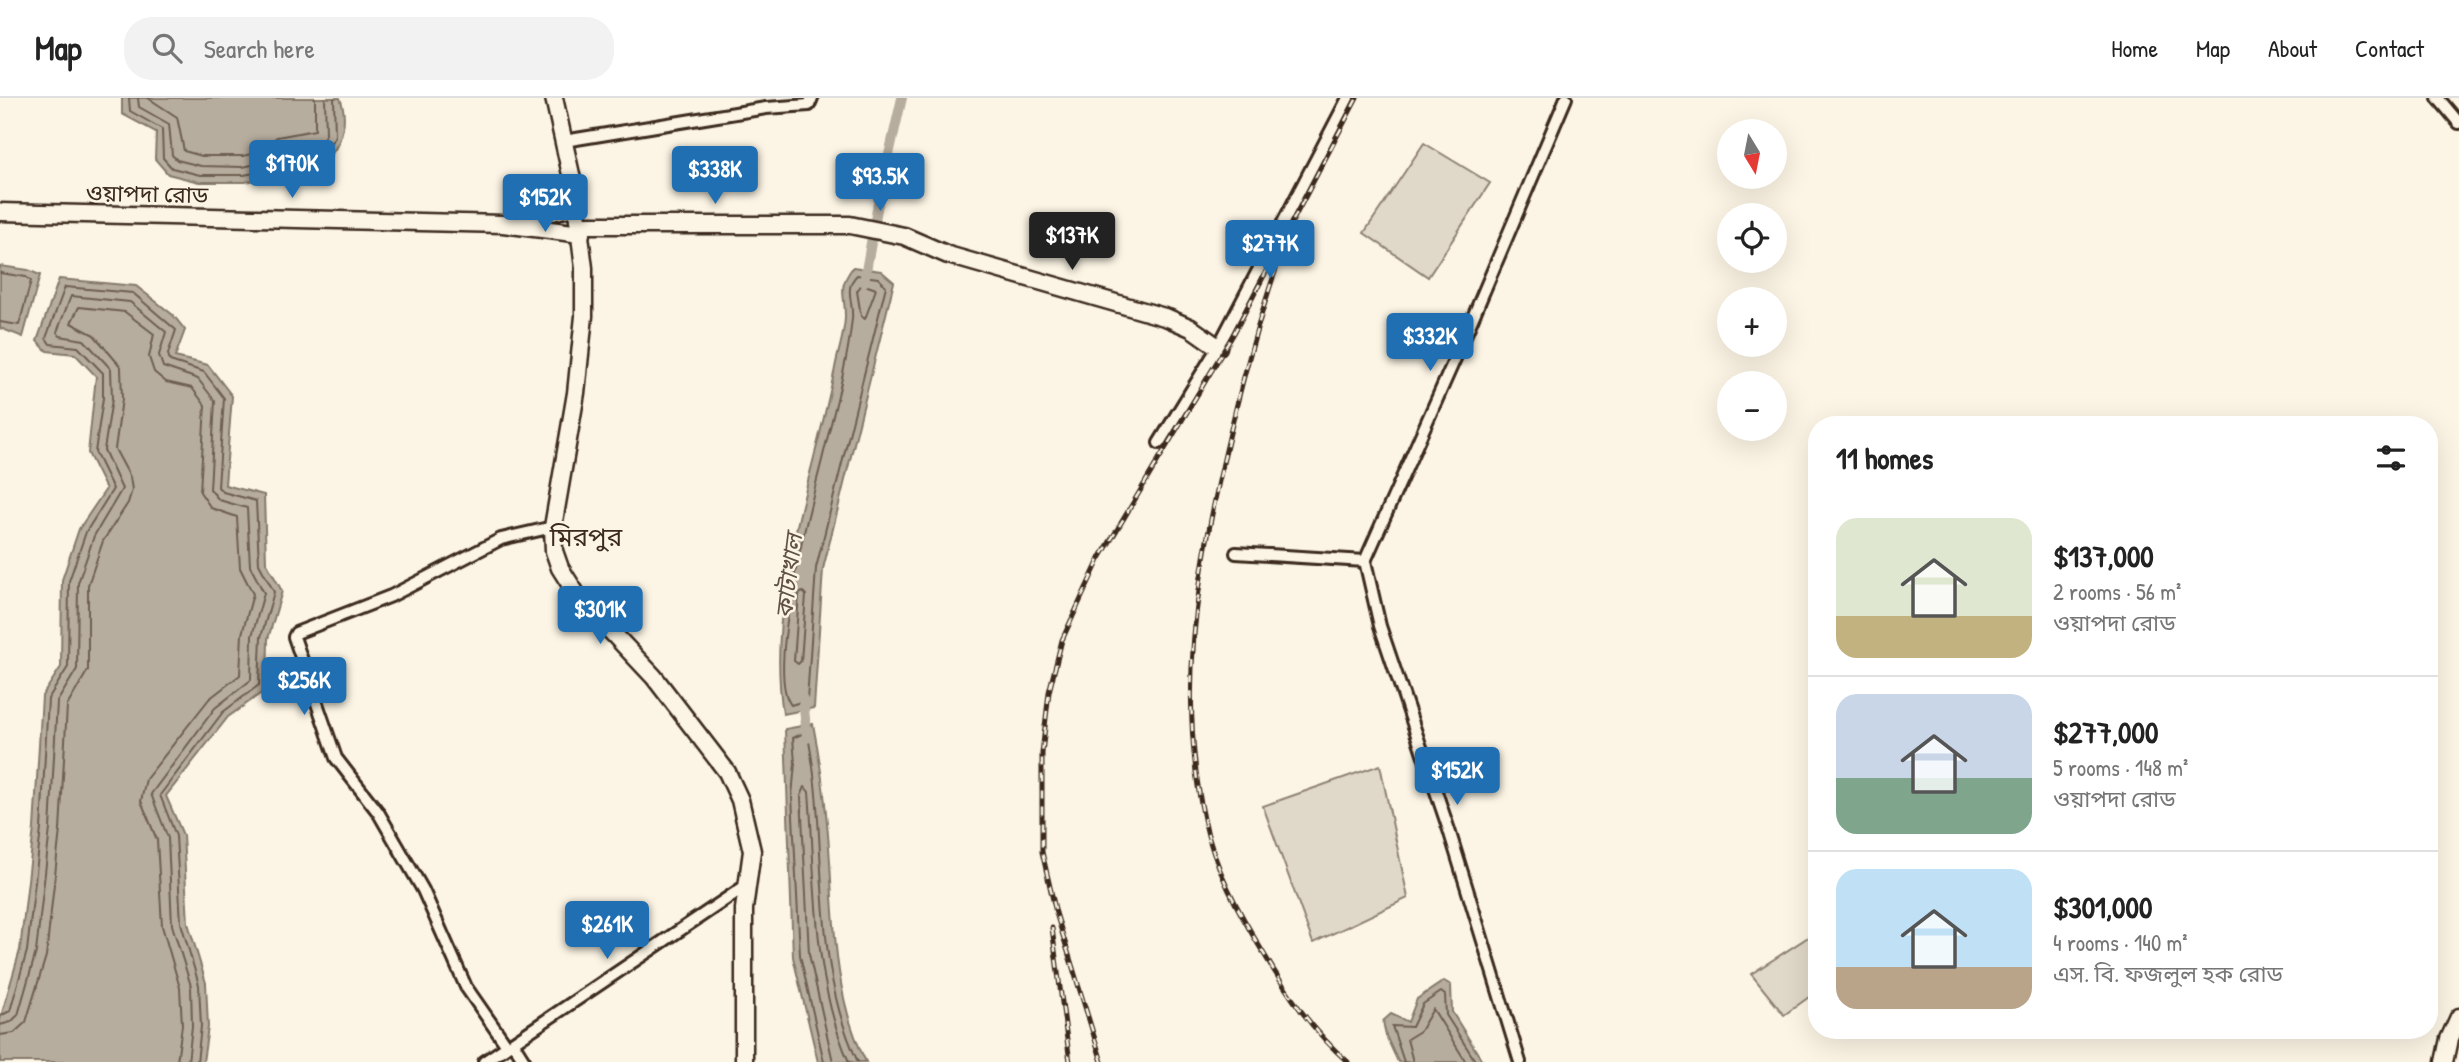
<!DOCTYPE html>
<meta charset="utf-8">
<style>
:root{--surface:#fff;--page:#f2f2f2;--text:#222;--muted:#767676;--line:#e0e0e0;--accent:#1f6fb2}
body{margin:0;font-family:"Patrick Hand","Noto Sans Bengali",sans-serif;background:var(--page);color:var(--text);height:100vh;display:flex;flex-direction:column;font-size:26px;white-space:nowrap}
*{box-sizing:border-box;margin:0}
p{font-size:23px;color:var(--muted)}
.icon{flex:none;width:38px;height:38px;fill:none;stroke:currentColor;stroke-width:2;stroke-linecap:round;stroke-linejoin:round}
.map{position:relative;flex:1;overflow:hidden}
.side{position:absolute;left:1808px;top:318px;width:630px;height:623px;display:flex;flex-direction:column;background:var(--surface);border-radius:28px;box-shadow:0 7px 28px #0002}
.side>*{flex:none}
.needle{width:46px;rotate:170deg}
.controls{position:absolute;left:1717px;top:21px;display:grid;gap:14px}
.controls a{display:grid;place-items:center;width:70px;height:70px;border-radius:50%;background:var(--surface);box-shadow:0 7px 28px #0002;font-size:35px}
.price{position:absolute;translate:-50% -60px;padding:0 16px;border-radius:7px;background:var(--accent);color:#fff;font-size:23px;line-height:46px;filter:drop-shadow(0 2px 4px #0008)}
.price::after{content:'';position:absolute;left:50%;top:42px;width:21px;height:16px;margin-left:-10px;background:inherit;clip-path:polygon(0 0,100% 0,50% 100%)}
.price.active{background:#222;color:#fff}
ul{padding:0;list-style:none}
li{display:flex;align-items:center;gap:21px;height:175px;padding:0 28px}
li+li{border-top:2px solid var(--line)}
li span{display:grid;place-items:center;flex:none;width:196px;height:140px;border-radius:21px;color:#555}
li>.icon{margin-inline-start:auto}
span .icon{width:84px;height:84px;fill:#fffc;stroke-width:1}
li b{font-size:30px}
h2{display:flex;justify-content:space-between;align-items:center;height:84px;padding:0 28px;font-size:30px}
header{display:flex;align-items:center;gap:42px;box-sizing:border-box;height:98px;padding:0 35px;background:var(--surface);border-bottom:2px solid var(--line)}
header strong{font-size:33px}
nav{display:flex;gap:38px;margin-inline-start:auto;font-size:24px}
.search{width:490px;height:63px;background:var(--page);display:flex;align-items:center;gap:18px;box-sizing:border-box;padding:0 24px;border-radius:28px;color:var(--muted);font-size:26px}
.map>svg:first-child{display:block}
.green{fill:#e0d8c8;stroke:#8e8173;stroke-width:2}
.water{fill:#b7ad9e;stroke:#85796b;stroke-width:2}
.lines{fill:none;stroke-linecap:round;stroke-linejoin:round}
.shore{stroke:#6d5e51;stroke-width:2}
.canal{stroke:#b7ad9e;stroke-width:10}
.street-casing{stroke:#3b2a1e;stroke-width:16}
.secondary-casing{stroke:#3b2a1e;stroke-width:21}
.street{stroke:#fcf5e5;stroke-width:10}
.secondary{stroke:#fcf5e5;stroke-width:16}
.rail-casing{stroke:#3b2a1e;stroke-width:5}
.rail{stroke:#fcf5e5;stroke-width:2.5;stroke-dasharray:8;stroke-linecap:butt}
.labels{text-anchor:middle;stroke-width:5;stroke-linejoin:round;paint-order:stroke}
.street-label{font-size:23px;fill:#3b2a1e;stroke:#fcf5e5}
.water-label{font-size:24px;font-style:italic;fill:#605144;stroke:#fcf5e5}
.quarter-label{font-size:26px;fill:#3b2a1e;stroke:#fcf5e5}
</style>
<header>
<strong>Map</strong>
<div class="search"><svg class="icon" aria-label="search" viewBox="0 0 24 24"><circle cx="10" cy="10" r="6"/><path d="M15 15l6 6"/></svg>Search here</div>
<nav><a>Home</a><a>Map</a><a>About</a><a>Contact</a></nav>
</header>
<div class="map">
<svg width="2459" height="964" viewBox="0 0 2459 964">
<rect width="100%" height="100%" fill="#fcf5e5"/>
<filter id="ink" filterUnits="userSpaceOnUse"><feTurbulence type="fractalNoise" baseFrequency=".0143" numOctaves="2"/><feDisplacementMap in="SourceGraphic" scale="14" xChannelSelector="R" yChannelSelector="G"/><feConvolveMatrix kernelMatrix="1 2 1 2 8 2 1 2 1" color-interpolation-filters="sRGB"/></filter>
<g filter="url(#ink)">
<!-- green -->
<g class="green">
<polygon points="1424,45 1490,85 1428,179 1364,135"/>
<polygon points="1380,667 1408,800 1313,845 1263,708"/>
<polygon points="1816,834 1816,894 1784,917 1751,876"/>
</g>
<!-- water -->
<g class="water">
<path d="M122 0H340C348 20 343 41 331 57L286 63 269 80 245 84H199L168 76 155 61 156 34 122 16Z"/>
<polygon points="0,168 28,172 40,177 23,239 0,230"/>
<path d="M853 169 881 173 894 184 823 471 814 610 783 616C765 496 814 381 836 265 839 251 845 233 845 218 845 194 837 191 853 169Z"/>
<polygon points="59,181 136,188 173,217 185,232 175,259 208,267 232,298 225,387 264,397 266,464 282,493 268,541 267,591 228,619 166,698 183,737 188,825 206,885 208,929 203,964 0,964 0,922 20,852 34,730 42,598 61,569 62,482 79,431 106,391 88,355 96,278 75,256 47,253 37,243"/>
<path d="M813 626C821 667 826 707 829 749 834 820 833 899 866 964H818L793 859 785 631Z"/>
<polygon points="1444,883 1451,887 1452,914 1483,964 1398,964 1386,938 1383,923 1391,916 1408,924 1417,901"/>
</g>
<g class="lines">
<!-- shore -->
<g class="shore">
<polyline points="129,0 130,13 162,31 163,60 172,70 200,77 244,77 264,73 283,57 327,50 335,39 334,0"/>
<polyline points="138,0 139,9 169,26 172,57 177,62 201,68 243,69 260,65 280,48 322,42 326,36 325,0"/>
<polyline points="148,0 177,19 184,53 202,58 243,58 256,55 277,39 315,32 315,0"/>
<polyline points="0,175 26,179 31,183 19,227 0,224"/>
<path d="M857 177 878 180 886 188 816 470 807 602 791 607C765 575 811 405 822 362 833 316 847 269 852 221 854 204 843 191 857 177Z"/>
<polygon points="862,186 876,191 865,221 861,218 857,193"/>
<polygon points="803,494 806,497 801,563 798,566 794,563 799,496"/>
<polyline points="0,918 10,913 27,853 41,731 48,601 68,569 69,483 86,434 113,391 95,354 103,300 103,275 78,249 50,246 46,240 65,189 133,195 176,232 168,256 170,263 204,274 224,300 218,389 223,394 256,403 259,466 274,494 261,539 259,587 223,614 160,697 176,738 181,825 199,887 201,928 197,964"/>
<polyline points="0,927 11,924 18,917 36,854 50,731 57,604 77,571 78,485 94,438 122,391 104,352 112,301 111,271 84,242 60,238 57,234 71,198 130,204 166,234 159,257 163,269 198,281 215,303 210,391 219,402 247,410 250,468 264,495 252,538 251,582 215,610 151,696 168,740 172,827 191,888 192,928 188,964"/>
<polyline points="0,937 14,935 26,924 46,858 60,732 67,608 88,572 88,487 103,443 128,405 132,392 130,379 115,351 122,301 121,269 94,237 71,225 79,209 125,214 154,236 149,259 154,274 166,284 192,290 205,307 200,394 211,410 237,419 240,470 253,496 242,536 240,577 209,601 146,681 141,703 157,742 162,828 180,890 182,927 177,964"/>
<path d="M824 964 800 857 792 698 795 665 793 640 804 635 808 638C829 744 810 864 858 964"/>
<path d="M833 964 809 856 801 698 805 689 809 694C816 783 812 881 849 964"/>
<polyline points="1404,964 1392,928 1412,929 1423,906 1441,894 1445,897 1446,917 1476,964"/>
<polyline points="1413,964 1407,941 1420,933 1433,911 1466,964"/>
</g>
<!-- canal -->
<g class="canal">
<polyline points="864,184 879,100 902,0"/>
<polyline points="803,601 807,640"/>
</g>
<!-- street casing -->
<g class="street-casing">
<g id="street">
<polyline points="2438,0 2459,25"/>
<polyline points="564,43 766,10 809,7 812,0"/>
<polyline points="1159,345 1218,249 1348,0"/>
<polyline points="1236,455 1365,463 1465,238 1566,0"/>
<polyline points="1365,463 1380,528 1449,732 1520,964"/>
<polyline points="513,945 525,964"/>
<polyline points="507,948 466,889 423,792 378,714 336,660 294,539 296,535 391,498 501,441 553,429"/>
<polyline points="484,964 747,787"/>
</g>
</g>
<!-- secondary casing -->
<g class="secondary-casing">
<g id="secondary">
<polyline points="554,0 574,90 584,170 584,218 576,295 553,429 554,453 560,470 577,497 654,579 727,674 740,702 752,753 744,811 744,964"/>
<polyline points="0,114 503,126 581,136"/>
<polyline points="511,124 577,108"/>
<polyline points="580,127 850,127 904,138 948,157 1168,220 1191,230 1218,249"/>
<polyline points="2444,964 2449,941 2459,919"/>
</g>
</g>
<!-- street -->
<use href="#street" class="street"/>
<!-- secondary -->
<use href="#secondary" class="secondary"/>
<!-- rail casing -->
<g class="rail-casing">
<g id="rail">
<path d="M1276 171C1254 235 1238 299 1223 365 1196 483 1178 600 1204 721 1214 769 1239 815 1264 856 1287 895 1313 934 1348 964"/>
<polyline points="1052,830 1070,964"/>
<polyline points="1102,964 1056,815 1042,754 1042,655 1049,594 1062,542 1099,462 1234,235 1357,0"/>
</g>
</g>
<!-- rail -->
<use href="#rail" class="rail"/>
</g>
</g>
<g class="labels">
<!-- street labels -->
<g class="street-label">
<text transform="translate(147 96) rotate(1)" y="8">ওয়াপদা রোড</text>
</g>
<!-- water labels -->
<g class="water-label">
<text transform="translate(789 478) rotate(-83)" y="8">কাটাখাল</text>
</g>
<!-- quarter labels -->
<g class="quarter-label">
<text x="586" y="448">মিরপুর</text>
</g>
</g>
</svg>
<div class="controls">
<a><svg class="needle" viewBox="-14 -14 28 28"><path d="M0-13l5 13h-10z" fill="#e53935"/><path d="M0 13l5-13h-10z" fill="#767676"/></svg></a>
<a><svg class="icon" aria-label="locate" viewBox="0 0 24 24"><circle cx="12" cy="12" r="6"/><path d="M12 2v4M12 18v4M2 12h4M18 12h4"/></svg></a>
<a>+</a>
<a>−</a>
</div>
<b class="price" style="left:292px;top:102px">$170K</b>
<b class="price" style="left:715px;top:108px">$338K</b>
<b class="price" style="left:880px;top:115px">$93.5K</b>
<b class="price" style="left:545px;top:136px">$152K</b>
<b class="price active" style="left:1072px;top:174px">$137K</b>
<b class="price" style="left:1270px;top:182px">$277K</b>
<b class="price" style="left:1430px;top:275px">$332K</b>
<b class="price" style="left:600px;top:548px">$301K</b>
<b class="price" style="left:304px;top:619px">$256K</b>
<b class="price" style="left:1457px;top:709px">$152K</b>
<b class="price" style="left:607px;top:863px">$261K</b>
<section class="side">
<h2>11 homes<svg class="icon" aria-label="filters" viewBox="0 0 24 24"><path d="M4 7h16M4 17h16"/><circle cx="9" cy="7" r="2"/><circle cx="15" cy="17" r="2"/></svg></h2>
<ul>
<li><span style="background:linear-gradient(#dfe7d0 70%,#c2b280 0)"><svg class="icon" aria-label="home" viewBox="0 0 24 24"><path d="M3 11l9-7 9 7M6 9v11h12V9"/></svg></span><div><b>$137,000</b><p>2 rooms · 56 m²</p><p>ওয়াপদা রোড</p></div></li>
<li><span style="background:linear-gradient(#c9d6e8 60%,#7fa58c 0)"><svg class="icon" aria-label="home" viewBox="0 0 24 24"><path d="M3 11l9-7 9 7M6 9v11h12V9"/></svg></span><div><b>$277,000</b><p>5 rooms · 148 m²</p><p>ওয়াপদা রোড</p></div></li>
<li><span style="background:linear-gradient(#bfe0f5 70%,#b9a48a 0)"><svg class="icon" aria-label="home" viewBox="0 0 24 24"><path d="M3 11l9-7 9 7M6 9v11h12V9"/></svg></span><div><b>$301,000</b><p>4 rooms · 140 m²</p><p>এস. বি. ফজলুল হক রোড</p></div></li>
</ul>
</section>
</div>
